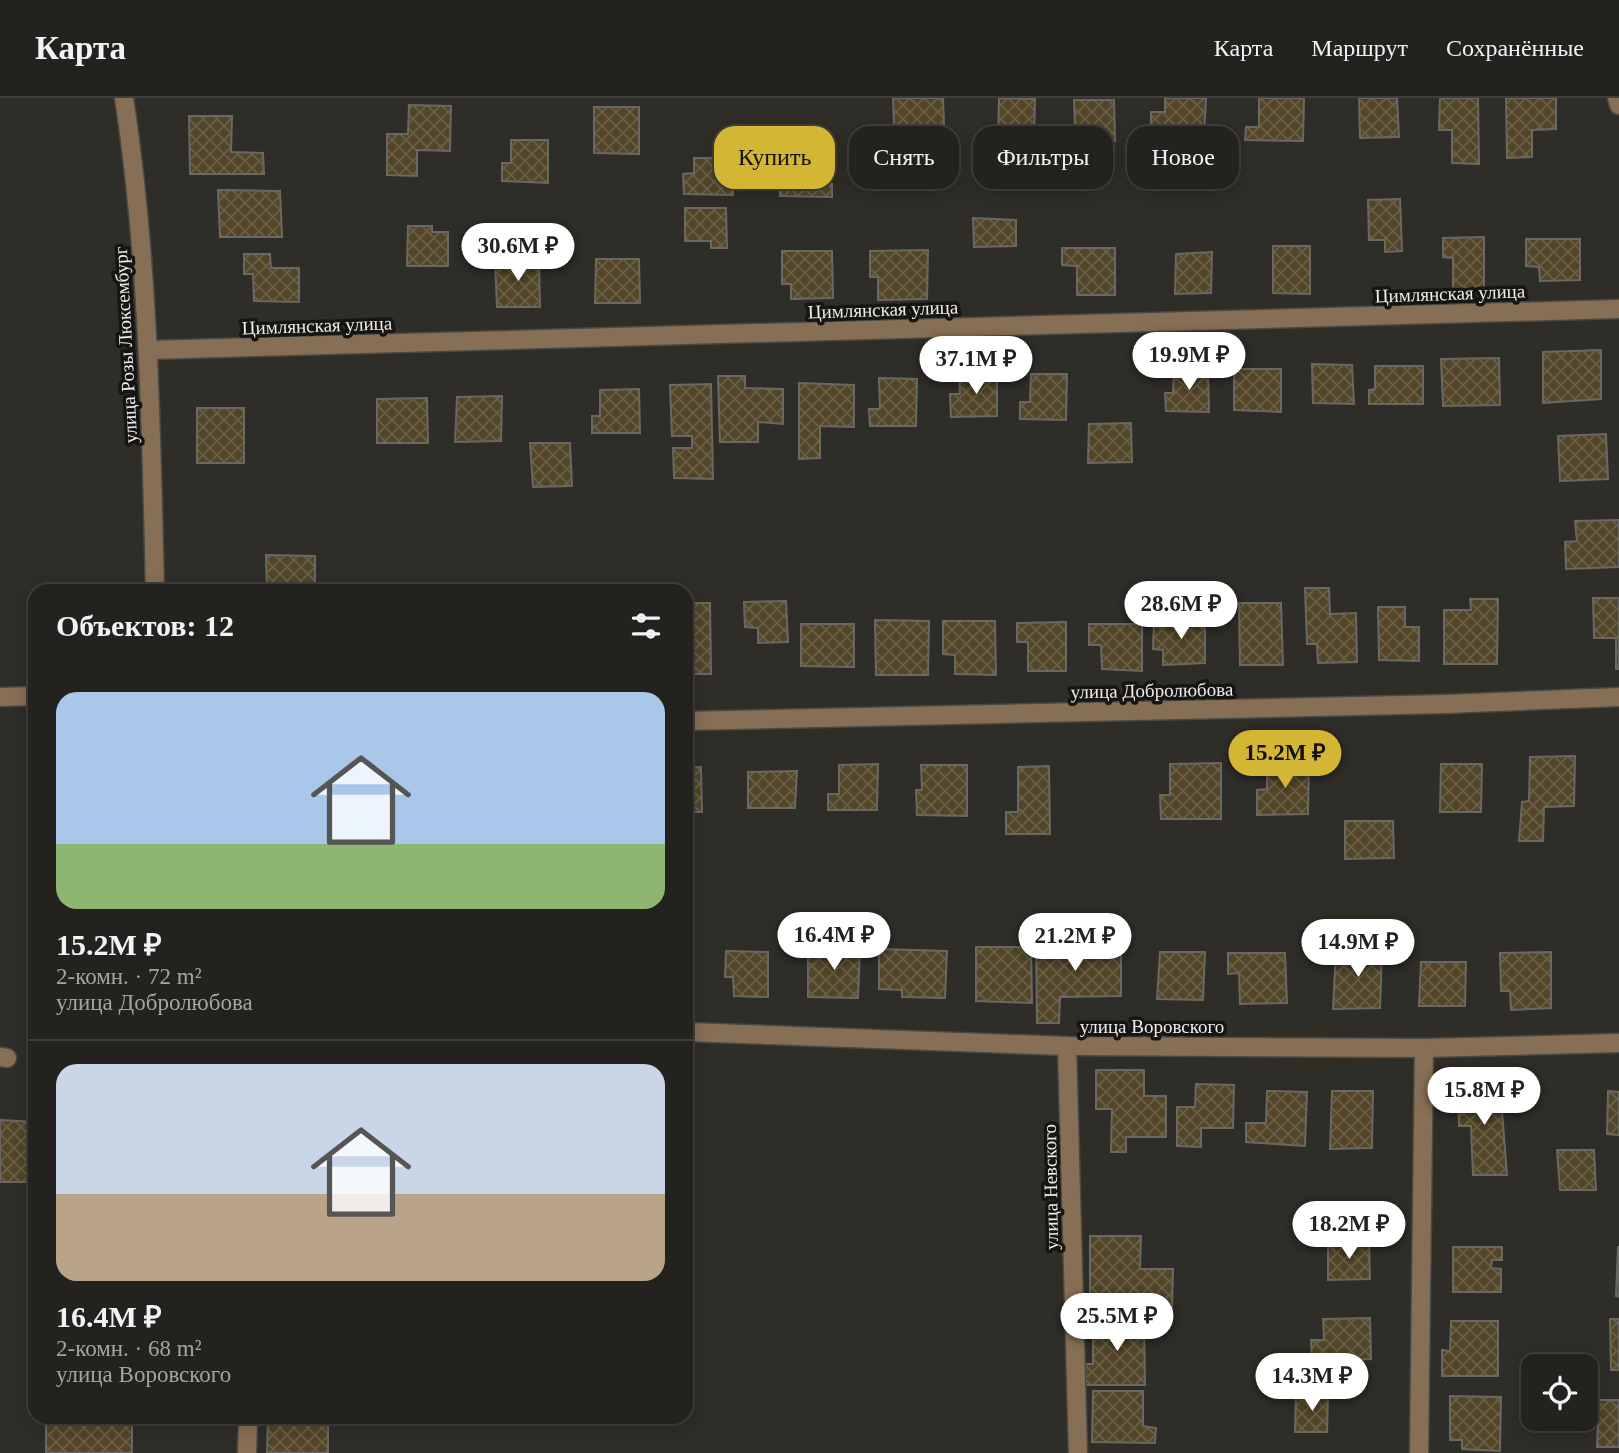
<!DOCTYPE html>
<html lang="ru">
<meta charset="utf-8">
<style>
:root{--surface:#23221e;--page:#2f2f2b;--text:#f1f3f6;--muted:#a3a4a4;--line:#403f3c;--accent:#d4b635}
body{margin:0;font-family:"Times New Roman",serif;background:var(--page);color:var(--text);height:100vh;display:flex;flex-direction:column;font-size:26px;white-space:nowrap}
*{box-sizing:border-box;margin:0}
p{font-size:23px;color:var(--muted)}
.icon{flex:none;width:38px;height:38px;fill:none;stroke:currentColor;stroke-width:2;stroke-linecap:round;stroke-linejoin:round}
.map{position:relative;flex:1;overflow:hidden}
.sheet{position:absolute;left:28px;top:486px;width:665px;height:840px;display:flex;flex-direction:column;background:var(--surface);border-radius:21px;box-shadow:0 4px 18px #0003,0 0 0 2px var(--line)}
.sheet>*{flex:none}
.banner{position:absolute;left:714px;top:28px;width:665px;height:63px;display:flex;gap:14px}
.tools{position:absolute;left:1521px;top:1256px;display:grid;gap:14px}
.tools a{display:grid;place-items:center;width:77px;height:77px;border-radius:14px;background:var(--surface);box-shadow:0 4px 18px #0003,0 0 0 2px var(--line);font-size:35px}
.price{position:absolute;translate:-50% -60px;padding:0 16px;border-radius:24px;background:#fff;color:#222;font-size:23px;line-height:46px;filter:drop-shadow(0 2px 4px #0008)}
.price::after{content:'';position:absolute;left:50%;top:42px;width:21px;height:16px;margin-left:-10px;background:inherit;clip-path:polygon(0 0,100% 0,50% 100%)}
.price.current{background:var(--accent);color:#111}
ul{padding:0;list-style:none}
li{display:grid;align-content:center;gap:14px;height:371px;padding:0 28px}
li+li{border-top:2px solid var(--line)}
li span{display:grid;place-items:center;height:217px;border-radius:21px;color:#555}
li>.icon{margin-inline-start:auto}
span .icon{width:126px;height:126px;fill:#fffc;stroke-width:1}
li b{font-size:30px}
h2{display:flex;justify-content:space-between;align-items:center;height:84px;padding:0 28px;font-size:30px}
.tag{padding:0 24px;border-radius:21px;background:var(--surface);box-shadow:0 4px 18px #0003,0 0 0 2px var(--line);font-size:24px;line-height:63px}
.tag.current{background:var(--accent);color:#111}
header{display:flex;align-items:center;gap:42px;box-sizing:border-box;height:98px;padding:0 35px;background:var(--surface);border-bottom:2px solid var(--line)}
header strong{font-size:33px}
nav{display:flex;gap:38px;margin-inline-start:auto;font-size:24px}
.map>svg:first-child{display:block}
.building{fill:url(#building-cross-hatch);stroke:#6a6862;stroke-width:2}
.lines{fill:none;stroke-linecap:round;stroke-linejoin:round}
.minor-casing{stroke:#4a4843;stroke-width:21}
.minor{stroke:#876f55;stroke-width:18}
.labels{text-anchor:middle;stroke-width:7;stroke-linejoin:round;paint-order:stroke}
.street-label{font-size:19px;fill:#eeede9;stroke:#161513}
</style>
<header>
<strong>Карта</strong>
<nav><a>Карта</a><a>Маршрут</a><a>Сохранённые</a></nav>
</header>
<div class="map">
<svg width="1619" height="1355" viewBox="0 0 1619 1355">
<defs>
<pattern id="building-cross-hatch" width="8" height="8" patternUnits="userSpaceOnUse" patternTransform="scale(1.75)"><rect width="8" height="8" fill="#524528"/><path d="M0 0l8 8M0 8l8-8" fill="none" stroke="#6b6047"/></pattern>
</defs>
<rect width="100%" height="100%" fill="#2f2d28"/>
<!-- building -->
<g class="building">
<polygon points="893,0 943,0 945,50 895,52"/>
<polygon points="999,0 1035,1 1034,41 998,40"/>
<polygon points="1165,0 1206,0 1204,36 1151,36 1151,14 1165,14"/>
<polygon points="1259,0 1304,0 1303,43 1245,42 1246,29 1259,29"/>
<polygon points="1359,0 1397,0 1399,39 1360,40"/>
<polygon points="1440,0 1478,0 1479,66 1452,65 1452,32 1439,32"/>
<polygon points="1506,0 1556,0 1556,31 1532,32 1532,59 1507,60"/>
<polygon points="1074,2 1114,2 1115,43 1065,45 1065,31 1075,30"/>
<polygon points="409,7 451,8 450,53 417,52 417,78 387,77 387,36 408,36"/>
<polygon points="594,9 639,9 639,56 594,55"/>
<polygon points="189,18 232,18 231,54 263,55 264,76 190,76"/>
<polygon points="779,39 831,39 831,75 823,75 823,86 832,86 832,99 780,98 780,85 792,85 792,74 780,74"/>
<polygon points="511,42 548,42 548,85 502,83 502,65 511,65"/>
<polygon points="694,60 733,60 733,97 684,96 683,76 694,75"/>
<polygon points="218,92 280,93 282,139 220,139"/>
<polygon points="1400,101 1402,153 1385,154 1385,142 1369,142 1368,102"/>
<polygon points="685,110 726,110 727,150 711,150 711,143 685,143"/>
<polygon points="973,120 1016,122 1016,148 974,149"/>
<polygon points="408,128 432,128 432,134 448,134 448,168 407,168"/>
<polygon points="1484,139 1484,190 1453,190 1453,160 1443,159 1443,140"/>
<polygon points="1526,141 1580,141 1580,182 1540,183 1539,169 1526,168"/>
<polygon points="1273,148 1310,148 1310,196 1273,195"/>
<polygon points="1062,150 1115,150 1115,197 1077,197 1077,168 1062,167"/>
<polygon points="928,152 927,201 878,202 878,179 870,179 870,153"/>
<polygon points="782,153 832,153 833,200 791,201 791,186 782,186"/>
<polygon points="1212,154 1211,195 1175,196 1176,156"/>
<polygon points="244,156 270,156 271,170 299,170 299,204 254,203 253,176 244,176"/>
<polygon points="596,161 639,161 640,205 595,205"/>
<polygon points="495,162 539,162 540,209 497,209"/>
<polygon points="1601,252 1601,301 1543,305 1543,254"/>
<polygon points="1499,260 1500,307 1443,308 1441,261"/>
<polygon points="1312,266 1352,267 1354,306 1313,305"/>
<polygon points="1375,268 1423,268 1423,306 1369,306 1369,292 1375,291"/>
<polygon points="1234,271 1281,271 1281,314 1234,312"/>
<polygon points="1174,272 1208,273 1209,314 1166,313 1165,295 1173,295"/>
<polygon points="959,276 997,276 997,318 951,319 950,296 960,296"/>
<polygon points="1031,276 1067,276 1066,322 1020,321 1020,304 1030,304"/>
<polygon points="718,278 745,278 745,290 783,291 783,326 758,324 758,344 720,344"/>
<polygon points="879,280 917,281 916,328 870,328 869,311 880,311"/>
<polygon points="799,285 854,287 854,329 820,328 820,360 799,361"/>
<polygon points="711,286 713,381 674,380 673,350 692,350 692,338 672,338 670,287"/>
<polygon points="639,291 640,335 592,335 592,318 600,318 600,292"/>
<polygon points="502,298 501,343 455,344 457,299"/>
<polygon points="427,300 428,345 377,345 377,301"/>
<rect x="197" y="310" width="47" height="55"/>
<polygon points="1131,325 1132,364 1088,365 1089,326"/>
<polygon points="1606,336 1608,381 1560,383 1558,338"/>
<polygon points="530,345 570,345 572,388 533,389"/>
<polygon points="1619,422 1619,469 1566,471 1565,444 1577,443 1575,423"/>
<polygon points="266,457 315,458 315,494 267,494"/>
<polygon points="1305,490 1329,490 1330,516 1356,515 1357,564 1318,565 1317,546 1307,546"/>
<polygon points="1593,500 1619,500 1619,571 1616,571 1616,540 1594,540"/>
<polygon points="1470,501 1498,501 1497,566 1444,566 1444,512 1471,512"/>
<polygon points="786,503 788,544 758,545 758,530 745,529 744,504"/>
<polygon points="686,505 710,505 711,576 686,576"/>
<polygon points="1239,505 1281,505 1283,567 1240,567"/>
<polygon points="1378,509 1405,509 1405,529 1419,529 1419,563 1379,562"/>
<polygon points="1205,521 1205,565 1163,567 1163,552 1153,551 1154,522"/>
<polygon points="875,522 929,523 928,577 876,577"/>
<polygon points="943,523 995,523 996,577 955,576 955,557 943,556"/>
<polygon points="1066,524 1066,573 1028,573 1028,544 1017,544 1017,525"/>
<polygon points="801,526 854,526 854,569 801,568"/>
<polygon points="1089,526 1142,526 1142,573 1102,571 1101,547 1089,547"/>
<polygon points="1575,658 1574,708 1544,709 1543,743 1519,743 1522,704 1529,703 1530,659"/>
<polygon points="1267,664 1309,665 1308,716 1257,717 1257,692 1267,691"/>
<polygon points="1221,665 1221,721 1161,721 1160,697 1170,697 1170,666"/>
<polygon points="878,666 877,712 828,712 828,696 839,696 839,667"/>
<polygon points="1441,666 1482,666 1481,714 1440,714"/>
<polygon points="921,667 967,667 967,718 917,717 916,692 922,692"/>
<polygon points="1049,668 1050,736 1006,736 1006,714 1018,714 1018,669"/>
<polygon points="701,669 702,714 686,714 686,670"/>
<polygon points="797,673 795,710 748,710 748,674"/>
<polygon points="1345,723 1393,723 1394,760 1345,761"/>
<polygon points="1036,843 1121,843 1121,898 1060,899 1059,925 1037,925"/>
<polygon points="808,849 860,850 858,900 808,899"/>
<polygon points="976,849 1031,849 1032,905 976,903"/>
<polygon points="1382,850 1380,910 1333,911 1336,852"/>
<polygon points="879,851 947,853 945,900 902,899 902,892 879,891"/>
<polygon points="726,853 768,854 768,899 734,898 733,879 725,879"/>
<polygon points="1160,854 1205,854 1203,902 1157,901"/>
<polygon points="1551,854 1551,910 1511,912 1510,893 1501,893 1500,855"/>
<polygon points="1228,855 1285,855 1287,905 1240,906 1239,875 1228,876"/>
<polygon points="1421,864 1466,864 1465,908 1419,908"/>
<polygon points="1096,972 1144,972 1144,998 1166,998 1166,1039 1126,1039 1126,1054 1111,1054 1112,1011 1096,1011"/>
<polygon points="1196,986 1234,987 1233,1030 1201,1030 1201,1049 1177,1048 1177,1009 1195,1009"/>
<polygon points="1500,987 1507,1077 1473,1077 1471,1028 1459,1028 1458,988"/>
<polygon points="1267,993 1307,994 1305,1048 1246,1044 1246,1025 1266,1025"/>
<polygon points="1332,993 1373,993 1372,1050 1330,1051"/>
<polygon points="1608,993 1619,994 1619,1037 1607,1036"/>
<polygon points="0,1022 35,1024 35,1084 0,1084"/>
<polygon points="1557,1052 1594,1052 1596,1092 1560,1092"/>
<polygon points="1090,1138 1141,1138 1140,1171 1173,1171 1172,1212 1090,1215"/>
<polygon points="1369,1144 1370,1181 1328,1182 1328,1145"/>
<polygon points="1453,1149 1502,1149 1502,1162 1492,1162 1491,1170 1501,1171 1501,1194 1453,1194"/>
<polygon points="1618,1149 1619,1149 1619,1199 1616,1198"/>
<polygon points="1370,1220 1371,1261 1342,1262 1342,1276 1322,1276 1322,1262 1312,1262 1311,1242 1324,1242 1323,1221"/>
<polygon points="1093,1221 1144,1221 1145,1287 1086,1287 1085,1266 1093,1266"/>
<polygon points="1610,1221 1619,1221 1619,1272 1611,1272"/>
<polygon points="1451,1223 1498,1223 1498,1278 1442,1278 1442,1252 1450,1253"/>
<polygon points="1093,1293 1143,1293 1143,1328 1156,1330 1155,1345 1092,1344"/>
<polygon points="1296,1296 1328,1296 1327,1334 1295,1334"/>
<polygon points="1450,1298 1501,1299 1500,1353 1462,1351 1462,1342 1450,1342"/>
<polygon points="1599,1302 1619,1302 1619,1349 1597,1349"/>
<rect x="46" y="1320" width="86" height="35"/>
<polygon points="268,1320 368,1320 367,1324 328,1323 328,1355 267,1355"/>
</g>
<g class="lines">
<!-- minor casing -->
<g class="minor-casing">
<g id="minor">
<path d="M124 0C149 163 151 329 155 494"/>
<polyline points="1617,0 1619,7"/>
<polyline points="149,252 1619,211"/>
<polyline points="0,599 35,598"/>
<polyline points="686,623 1446,606 1619,599"/>
<polyline points="686,934 1067,948 1424,950 1619,945"/>
<polyline points="1067,948 1078,1355"/>
<polyline points="0,959 7,960"/>
<polyline points="247,1355 248,1320"/>
<polyline points="1419,1355 1424,950"/>
</g>
</g>
<!-- minor -->
<use href="#minor" class="minor"/>
</g>
<g class="labels">
<!-- street labels -->
<g class="street-label">
<text transform="translate(1450 195) rotate(-2)" y="7">Цимлянская улица</text>
<text transform="translate(883 211) rotate(-2)" y="7">Цимлянская улица</text>
<text transform="translate(317 227) rotate(-2)" y="7">Цимлянская улица</text>
<text transform="translate(125 247) rotate(-93)" y="7">улица Розы Люксембург</text>
<text transform="translate(1152 592) rotate(-1)" y="7">улица Добролюбова</text>
<text x="1152" y="935">улица Воровского</text>
<text transform="translate(1050 1089) rotate(-91)" y="7">улица Невского</text>
</g>
</g>
</svg>
<div class="tools">
<a><svg class="icon" aria-label="locate" viewBox="0 0 24 24"><circle cx="12" cy="12" r="6"/><path d="M12 2v4M12 18v4M2 12h4M18 12h4"/></svg></a>
</div>
<b class="price" style="left:518px;top:185px">30.6M ₽</b>
<b class="price" style="left:1189px;top:294px">19.9M ₽</b>
<b class="price" style="left:976px;top:298px">37.1M ₽</b>
<b class="price" style="left:1181px;top:543px">28.6M ₽</b>
<b class="price current" style="left:1285px;top:692px">15.2M ₽</b>
<b class="price" style="left:834px;top:874px">16.4M ₽</b>
<b class="price" style="left:1075px;top:875px">21.2M ₽</b>
<b class="price" style="left:1358px;top:881px">14.9M ₽</b>
<b class="price" style="left:1484px;top:1029px">15.8M ₽</b>
<b class="price" style="left:1349px;top:1163px">18.2M ₽</b>
<b class="price" style="left:1117px;top:1255px">25.5M ₽</b>
<b class="price" style="left:1312px;top:1315px">14.3M ₽</b>
<div class="banner">
<a class="tag current">Купить</a>
<a class="tag">Снять</a>
<a class="tag">Фильтры</a>
<a class="tag">Новое</a>
</div>
<section class="sheet">
<h2>Объектов: 12<svg class="icon" aria-label="filters" viewBox="0 0 24 24"><path d="M4 7h16M4 17h16"/><circle cx="9" cy="7" r="2"/><circle cx="15" cy="17" r="2"/></svg></h2>
<ul>
<li><span style="background:linear-gradient(#a9c7e8 70%,#8fb573 0)"><svg class="icon" aria-label="home" viewBox="0 0 24 24"><path d="M3 11l9-7 9 7M6 9v11h12V9"/></svg></span><div><b>15.2M ₽</b><p>2-комн. · 72 m²</p><p>улица Добролюбова</p></div></li>
<li><span style="background:linear-gradient(#c9d6e8 60%,#b9a48a 0)"><svg class="icon" aria-label="home" viewBox="0 0 24 24"><path d="M3 11l9-7 9 7M6 9v11h12V9"/></svg></span><div><b>16.4M ₽</b><p>2-комн. · 68 m²</p><p>улица Воровского</p></div></li>
</ul>
</section>
</div>
